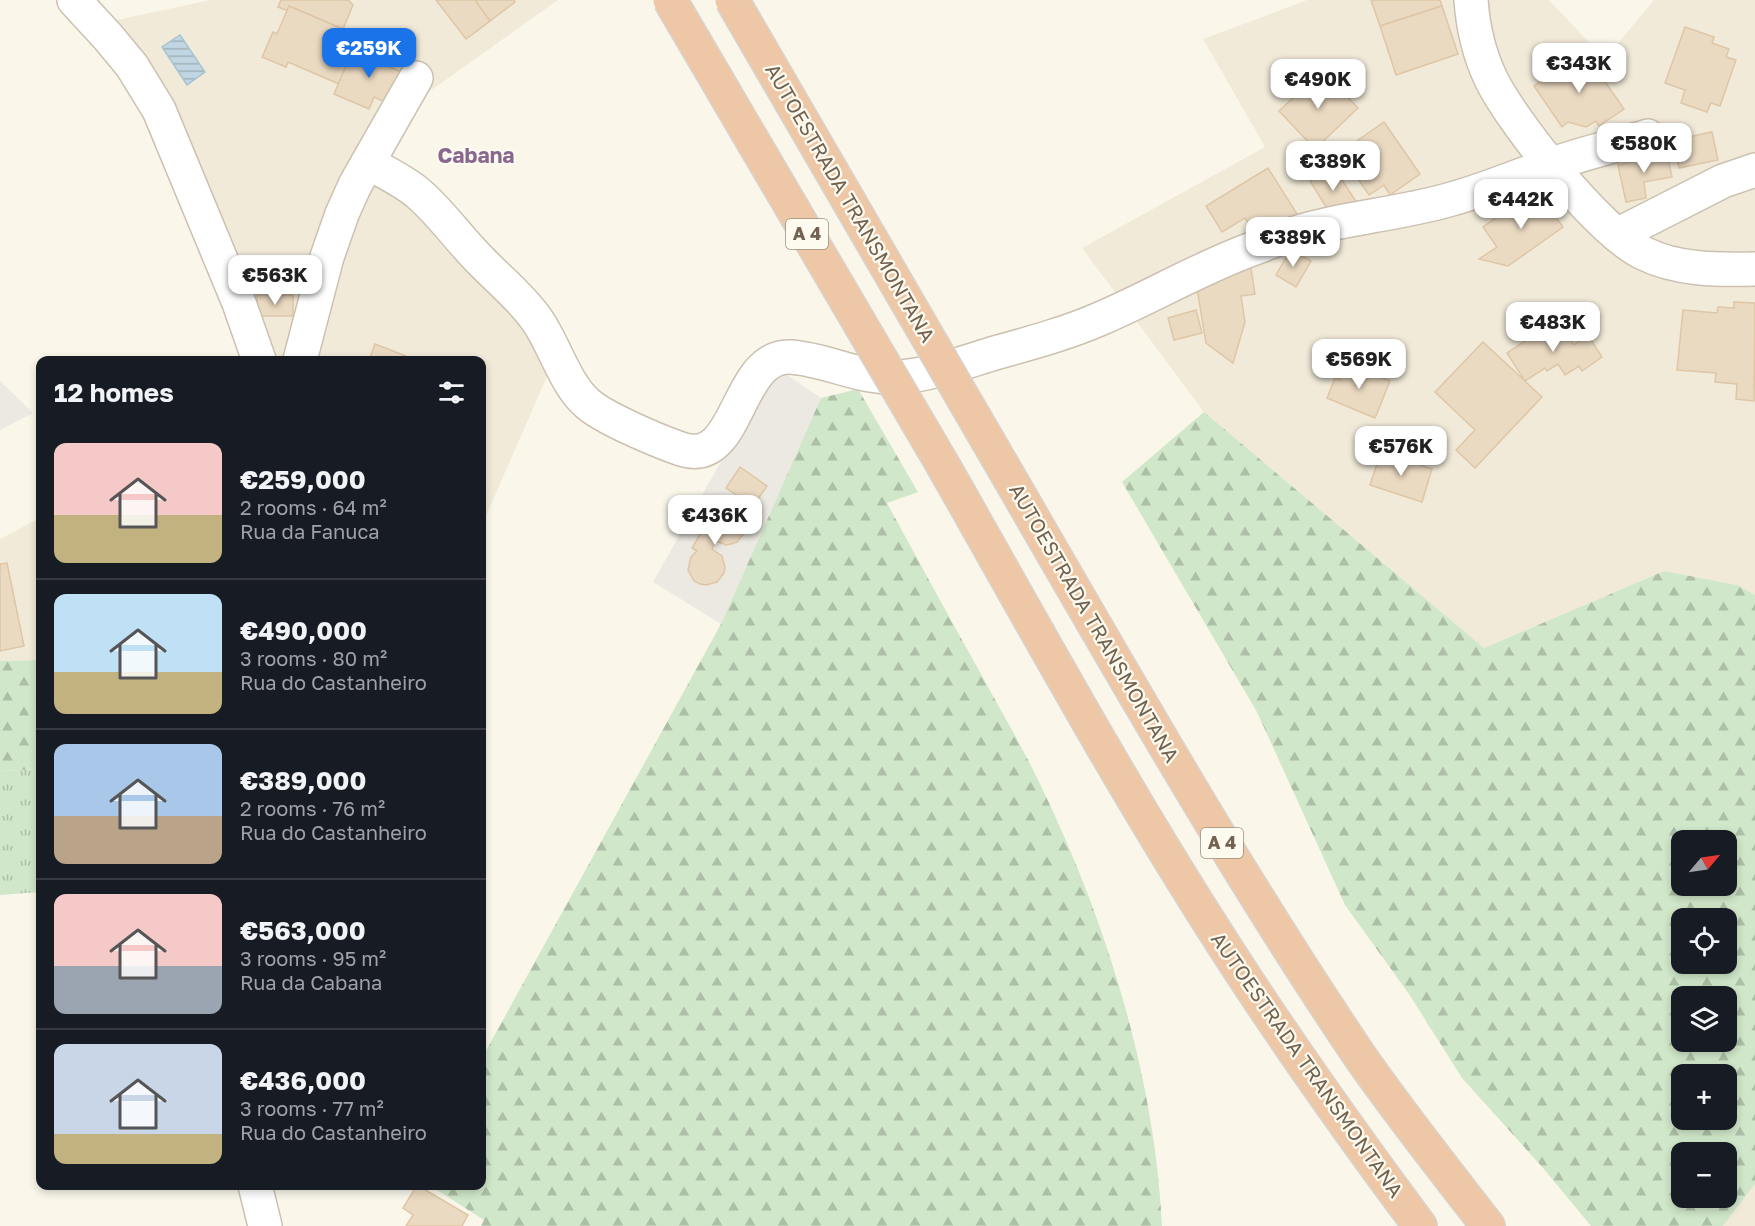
<!DOCTYPE html>
<meta charset="utf-8">
<style>
:root{--surface:#171b24;--page:#20242c;--text:#f1f3f6;--muted:#9ea1a6;--line:#363941;--accent:#1a73e8}
body{margin:0;font-family:"Golos Text",sans-serif;background:var(--page);color:var(--text);height:100vh;display:flex;flex-direction:column;font-size:22px;white-space:nowrap}
*{box-sizing:border-box;margin:0}
p{font-size:20px;color:var(--muted)}
.icon{flex:none;width:33px;height:33px;fill:none;stroke:currentColor;stroke-width:2;stroke-linecap:round;stroke-linejoin:round}
.map{position:relative;flex:1;overflow:hidden}
.side{position:absolute;left:36px;top:356px;width:450px;height:834px;display:flex;flex-direction:column;background:var(--surface);border-radius:12px;box-shadow:0 3px 9px #0003}
.side>*{flex:none}
.needle{width:39px;rotate:61deg}
.fabs{position:absolute;left:1671px;top:830px;display:grid;gap:12px}
.fabs a{display:grid;place-items:center;width:66px;height:66px;border-radius:12px;background:var(--surface);box-shadow:0 3px 9px #0003;font-size:30px}
.price{position:absolute;translate:-50% -51px;padding:0 14px;border-radius:12px;background:#fff;color:#222;font-size:20px;line-height:39px;filter:drop-shadow(0 2px 3px #0008)}
.price::after{content:'';position:absolute;left:50%;top:36px;width:18px;height:14px;margin-left:-9px;background:inherit;clip-path:polygon(0 0,100% 0,50% 100%)}
.price.on{background:var(--accent);color:#fff}
ul{padding:0;list-style:none}
li{display:flex;align-items:center;gap:18px;height:150px;padding:0 18px}
li+li{border-top:2px solid var(--line)}
li span{display:grid;place-items:center;flex:none;width:168px;height:120px;border-radius:12px;color:#555}
li>.icon{margin-inline-start:auto}
span .icon{width:72px;height:72px;fill:#fffc;stroke-width:1}
li b{font-size:26px}
h2{display:flex;justify-content:space-between;align-items:center;height:72px;padding:0 18px;font-size:26px}
.map>svg:first-child{display:block}
.residential{fill:#f1ead9}
.industrial{fill:#ece9e2}
.grass{fill:url(#grass-tufts)}
.forest{fill:url(#forest-firs);fill-rule:evenodd}
.water{fill:url(#water-rules);stroke:#a7c4d3;stroke-width:1.5}
.building{fill:#ebdac2;stroke:#dec6a6;stroke-width:1.5}
.lines{fill:none;stroke-linecap:round;stroke-linejoin:round}
.minor-casing{stroke:#ccc1b0;stroke-width:36}
.highway-casing{stroke:#d8d3ce;stroke-width:36}
.minor{stroke:#fff;stroke-width:33}
.highway{stroke:#eec7a7;stroke-width:33}
.highway-bridge-casing{stroke:#d8d3ce;stroke-width:36;stroke-linecap:butt}
.highway-bridge{stroke:#eec7a7;stroke-width:33}
.labels{text-anchor:middle;stroke-width:4.5;stroke-linejoin:round;paint-order:stroke}
.shield{fill:#fdfbf0;stroke:#9c907f;stroke-width:1.5}
.shield-label{font-size:18px;font-weight:bold;fill:#73624f}
.street-label{font-size:20px;fill:#73624f;stroke:#fdfbf0}
.neighbourhood-label{font-size:21px;font-weight:bold;fill:#89678e;stroke:#fdfbf0}
</style>
<div class="map">
<svg width="1755" height="1226" viewBox="0 0 1755 1226">
<defs>
<pattern id="grass-tufts" width="24" height="20" patternUnits="userSpaceOnUse" patternTransform="scale(1.5)"><rect width="24" height="20" fill="#d0e7c9"/><path d="M3 7l-1-3M5 7V3M7 7l1-3M15 17l-1-3M17 17v-4M19 17l1-3" fill="none" stroke="#adbfa6"/></pattern>
<pattern id="forest-firs" width="22" height="20" patternUnits="userSpaceOnUse" patternTransform="scale(1.5)"><rect width="22" height="20" fill="#d0e7c9"/><path d="M5 1l3.5 6h-7zM16 11l3.5 6h-7z" fill="#adbfa6"/></pattern>
<pattern id="water-rules" width="6" height="5" patternUnits="userSpaceOnUse" patternTransform="scale(1.5)"><rect width="6" height="5" fill="#c0d7e3"/><path d="M0 2.5h6" fill="none" stroke="#a0b2ba"/></pattern>
</defs>
<rect width="100%" height="100%" fill="#faf7ea"/>
<!-- residential -->
<g class="residential">
<polygon points="210,0 558,0 423,96 391,154 477,243 563,340 482,525 482,360 248,360 243,336 112,21"/>
<polygon points="1307,0 1549,0 1605,59 1654,0 1755,0 1755,595 1737,585 1664,571 1484,648 1204,412 1082,248 1265,147 1203,39"/>
<polygon points="40,518 40,660 0,661 0,539"/>
<polygon points="1755,1184 1755,1226 1723,1226"/>
</g>
<!-- industrial -->
<g class="industrial">
<polygon points="780,370 821,398 721,624 653,582 769,376"/>
<polygon points="0,381 33,413 0,430"/>
</g>
<!-- grass -->
<polygon class="grass" points="40,769 40,892 0,895 0,771"/>
<!-- forest -->
<g class="forest">
<path d="M858 389 918 492 887 503C918 560 949 617 981 674 1001 711 1023 748 1041 786 1106 920 1155 1077 1162 1226H481L484 1220 429 1185H482V1058L721 624 821 398Z"/>
<path d="M1204 412 1484 648 1664 571 1737 585 1755 595V1184L1723 1226H1591L1543 1168 1462 1078 1409 994 1345 905 1257 712 1122 482ZM1682 840H1726V885H1682ZM1682 918H1726V963H1682ZM1682 996H1726V1041H1682ZM1682 1074H1726V1119H1682ZM1682 1152H1726V1197H1682Z"/>
<polygon points="40,660 40,769 0,771 0,661"/>
</g>
<!-- water -->
<polygon class="water" points="180,35 205,72 187,85 162,47"/>
<!-- building -->
<g class="building">
<polygon points="281,0 348,0 353,5 343,29 289,6 288,11 278,7"/>
<polygon points="436,0 475,0 490,21 466,39"/>
<polygon points="475,0 514,0 515,2 490,21"/>
<polygon points="1371,0 1440,0 1442,6 1380,26"/>
<polygon points="289,6 359,36 339,84 288,62 286,67 262,57 273,32 277,34"/>
<polygon points="1442,6 1458,54 1396,75 1380,26"/>
<polygon points="1685,27 1714,37 1712,43 1729,49 1726,57 1736,60 1720,106 1711,103 1707,112 1681,103 1685,90 1665,83"/>
<polygon points="356,43 382,54 379,62 406,74 392,105 374,97 369,109 334,94"/>
<polygon points="1584,51 1624,109 1599,126 1596,121 1586,127 1568,122 1562,127 1534,86"/>
<polygon points="1322,71 1358,108 1315,149 1279,111"/>
<polygon points="1384,122 1420,174 1390,195 1384,185 1369,195 1340,153"/>
<polygon points="1712,132 1718,160 1679,168 1674,140"/>
<polygon points="1666,150 1672,177 1644,182 1646,198 1626,202 1618,165 1645,159 1644,154"/>
<polygon points="1333,166 1357,203 1333,218 1310,181"/>
<polygon points="1268,168 1297,214 1258,238 1245,218 1222,232 1206,206"/>
<polygon points="1536,190 1563,227 1508,266 1479,259 1497,247 1483,227"/>
<polygon points="1291,249 1311,261 1296,287 1276,275"/>
<polygon points="1251,268 1255,294 1241,296 1245,322 1233,363 1206,343 1196,282 1215,273"/>
<rect x="257" y="295" width="36" height="21"/>
<polygon points="1734,302 1755,303 1754,401 1736,399 1737,384 1715,382 1716,373 1677,370 1683,310 1717,313 1718,307 1734,308"/>
<polygon points="1196,310 1202,333 1174,340 1168,318"/>
<polygon points="1557,320 1574,345 1588,335 1602,357 1582,371 1579,366 1565,375 1558,364 1547,371 1545,368 1525,381 1507,353"/>
<polygon points="1483,342 1542,397 1475,468 1456,450 1475,430 1435,392"/>
<polygon points="375,344 416,360 369,360"/>
<polygon points="1347,363 1390,381 1375,418 1327,398 1335,378 1340,380"/>
<polygon points="1381,452 1432,469 1422,502 1370,485"/>
<polygon points="740,467 767,486 753,506 726,488"/>
<polygon points="727,507 738,511 742,515 745,527 744,533 737,542 731,544 726,545 716,541 712,549 722,556 725,567 724,573 717,582 706,585 700,584 694,581 688,570 691,557 697,551 692,548 705,526 708,528 711,517 715,512"/>
<polygon points="7,563 24,646 0,651 0,564"/>
<polygon points="417,1185 468,1215 462,1226 406,1226 413,1215 403,1208"/>
</g>
<g class="lines">
<!-- minor casing -->
<g class="minor-casing">
<g id="minor">
<polyline points="74,0 108,37 132,66 159,110 239,303 259,360"/>
<path d="M1471 0C1473 28 1479 54 1491 79 1513 124 1599 231 1643 253 1677 270 1718 270 1755 269"/>
<path d="M368 163C385 172 404 181 419 194 441 213 459 239 480 260 499 280 521 297 537 320 554 344 565 384 587 403 603 418 658 441 681 449 741 469 734 354 791 357 829 360 862 380 901 377 933 374 965 362 995 353 1031 343 1068 333 1102 318 1153 296 1200 268 1252 249 1271 242 1289 234 1309 229 1355 217 1402 213 1448 200 1482 191 1514 177 1547 166 1580 154 1615 146 1648 136"/>
<polyline points="1617,235 1723,181 1755,170"/>
<polyline points="300,360 327,257 342,214 355,185 416,78"/>
<polyline points="255,1185 265,1226"/>
</g>
</g>
<!-- highway casing -->
<g class="highway-casing">
<g id="highway">
<path d="M988 441C1109 649 1226 858 1361 1058 1401 1115 1445 1171 1488 1226"/>
<path d="M944 467C1031 620 1116 776 1211 925 1276 1028 1347 1128 1420 1226"/>
</g>
</g>
<!-- minor -->
<use href="#minor" class="minor"/>
<!-- highway -->
<use href="#highway" class="highway"/>
<!-- highway-bridge casing -->
<g class="highway-bridge-casing">
<g id="highway-bridge">
<polyline points="670,0 944,467"/>
<polyline points="732,0 988,441"/>
</g>
</g>
<!-- highway-bridge -->
<use href="#highway-bridge" class="highway-bridge"/>
</g>
<g class="labels">
<!-- shield labels -->
<g class="shield">
<rect x="786" y="219" width="42" height="30" rx="4.5"/>
<rect x="1201" y="828" width="42" height="30" rx="4.5"/>
</g>
<g class="shield-label">
<text x="807" y="240">A 4</text>
<text x="1222" y="849">A 4</text>
</g>
<!-- street labels -->
<g class="street-label">
<text transform="translate(850 203) rotate(60)" y="7">AUTOESTRADA TRANSMONTANA</text>
<text transform="translate(1094 623) rotate(60)" y="7">AUTOESTRADA TRANSMONTANA</text>
<text transform="translate(1307 1065) rotate(55)" y="7">AUTOESTRADA TRANSMONTANA</text>
</g>
<!-- neighbourhood labels -->
<g class="neighbourhood-label">
<text x="476" y="163">Cabana</text>
</g>
</g>
</svg>
<div class="fabs">
<a><svg class="needle" viewBox="-14 -14 28 28"><path d="M0-13l5 13h-10z" fill="#e53935"/><path d="M0 13l5-13h-10z" fill="#9ea1a6"/></svg></a>
<a><svg class="icon" aria-label="locate" viewBox="0 0 24 24"><circle cx="12" cy="12" r="6"/><path d="M12 2v4M12 18v4M2 12h4M18 12h4"/></svg></a>
<a><svg class="icon" aria-label="layers" viewBox="0 0 24 24"><path d="M12 4l9 5-9 5-9-5zM3 14l9 5 9-5"/></svg></a>
<a>+</a>
<a>−</a>
</div>
<b class="price on" style="left:369px;top:79px">€259K</b>
<b class="price" style="left:1579px;top:94px">€343K</b>
<b class="price" style="left:1318px;top:110px">€490K</b>
<b class="price" style="left:1644px;top:174px">€580K</b>
<b class="price" style="left:1333px;top:192px">€389K</b>
<b class="price" style="left:1521px;top:230px">€442K</b>
<b class="price" style="left:1293px;top:268px">€389K</b>
<b class="price" style="left:275px;top:306px">€563K</b>
<b class="price" style="left:1553px;top:353px">€483K</b>
<b class="price" style="left:1359px;top:390px">€569K</b>
<b class="price" style="left:1401px;top:477px">€576K</b>
<b class="price" style="left:715px;top:546px">€436K</b>
<section class="side">
<h2>12 homes<svg class="icon" aria-label="filters" viewBox="0 0 24 24"><path d="M4 7h16M4 17h16"/><circle cx="9" cy="7" r="2"/><circle cx="15" cy="17" r="2"/></svg></h2>
<ul>
<li><span style="background:linear-gradient(#f6c9c9 60%,#c2b280 0)"><svg class="icon" aria-label="home" viewBox="0 0 24 24"><path d="M3 11l9-7 9 7M6 9v11h12V9"/></svg></span><div><b>€259,000</b><p>2 rooms · 64 m²</p><p>Rua da Fanuca</p></div></li>
<li><span style="background:linear-gradient(#bfe0f5 65%,#c2b280 0)"><svg class="icon" aria-label="home" viewBox="0 0 24 24"><path d="M3 11l9-7 9 7M6 9v11h12V9"/></svg></span><div><b>€490,000</b><p>3 rooms · 80 m²</p><p>Rua do Castanheiro</p></div></li>
<li><span style="background:linear-gradient(#a9c7e8 60%,#b9a48a 0)"><svg class="icon" aria-label="home" viewBox="0 0 24 24"><path d="M3 11l9-7 9 7M6 9v11h12V9"/></svg></span><div><b>€389,000</b><p>2 rooms · 76 m²</p><p>Rua do Castanheiro</p></div></li>
<li><span style="background:linear-gradient(#f6c9c9 60%,#9aa5b1 0)"><svg class="icon" aria-label="home" viewBox="0 0 24 24"><path d="M3 11l9-7 9 7M6 9v11h12V9"/></svg></span><div><b>€563,000</b><p>3 rooms · 95 m²</p><p>Rua da Cabana</p></div></li>
<li><span style="background:linear-gradient(#c9d6e8 75%,#c2b280 0)"><svg class="icon" aria-label="home" viewBox="0 0 24 24"><path d="M3 11l9-7 9 7M6 9v11h12V9"/></svg></span><div><b>€436,000</b><p>3 rooms · 77 m²</p><p>Rua do Castanheiro</p></div></li>
</ul>
</section>
</div>
